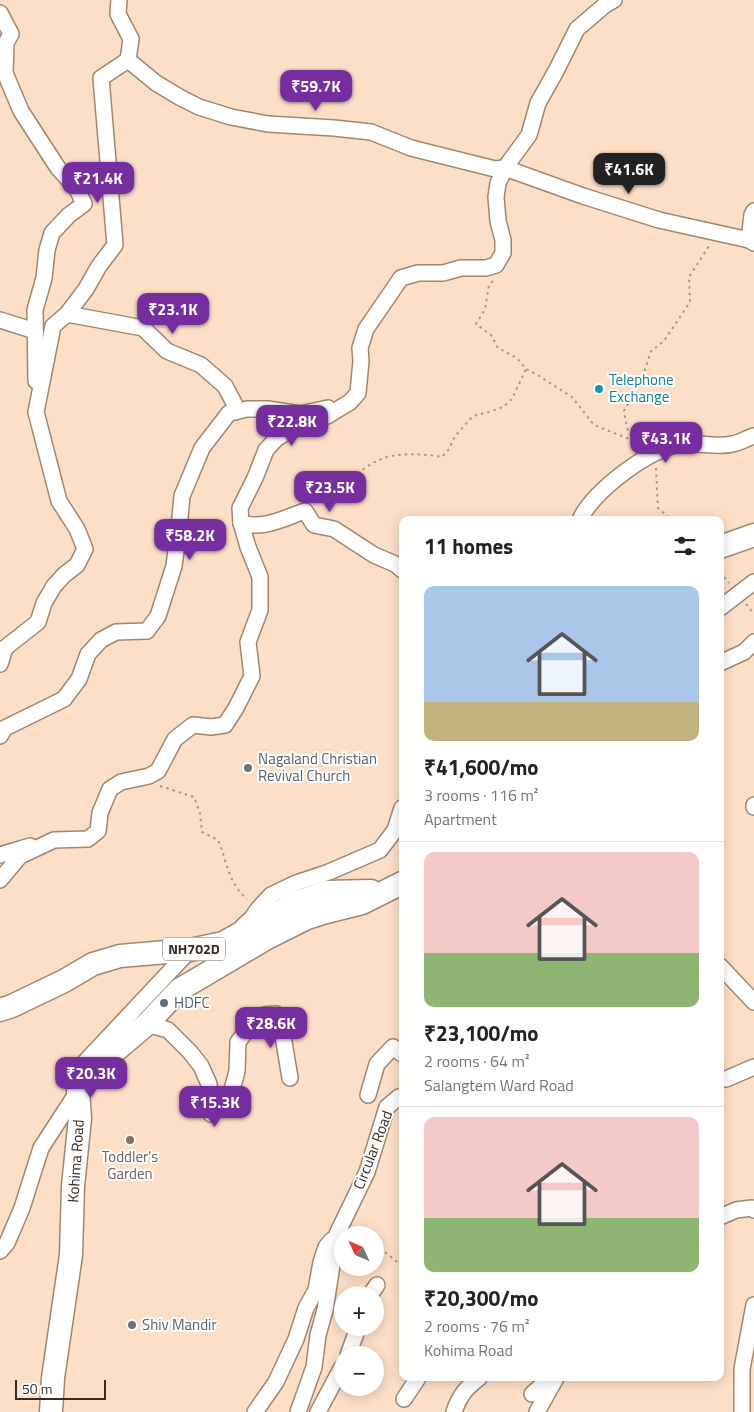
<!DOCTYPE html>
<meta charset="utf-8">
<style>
:root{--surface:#fff;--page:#f6f6f6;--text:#222;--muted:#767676;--line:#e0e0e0;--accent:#752d9f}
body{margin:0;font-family:"Titillium Web",sans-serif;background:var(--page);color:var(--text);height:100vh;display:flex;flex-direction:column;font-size:19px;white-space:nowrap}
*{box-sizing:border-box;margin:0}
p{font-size:16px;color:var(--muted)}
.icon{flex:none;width:28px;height:28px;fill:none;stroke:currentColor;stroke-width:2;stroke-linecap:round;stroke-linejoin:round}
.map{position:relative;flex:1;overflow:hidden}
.sheet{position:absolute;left:399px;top:516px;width:325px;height:865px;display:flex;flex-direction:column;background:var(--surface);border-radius:10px;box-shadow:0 2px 12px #0003}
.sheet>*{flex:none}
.needle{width:32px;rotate:314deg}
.controls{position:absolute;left:334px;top:1226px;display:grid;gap:10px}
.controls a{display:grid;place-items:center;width:50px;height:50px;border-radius:50%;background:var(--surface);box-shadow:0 2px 12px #0003;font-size:25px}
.scale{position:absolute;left:15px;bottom:12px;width:91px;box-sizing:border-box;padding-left:5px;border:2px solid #372b22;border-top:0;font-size:14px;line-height:18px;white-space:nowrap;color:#372b22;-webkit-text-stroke:4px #fff;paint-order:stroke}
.price{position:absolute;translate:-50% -42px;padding:0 11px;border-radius:10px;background:var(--accent);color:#fff;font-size:16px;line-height:32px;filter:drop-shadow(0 1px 2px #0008)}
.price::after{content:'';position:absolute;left:50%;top:30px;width:15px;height:11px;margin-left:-8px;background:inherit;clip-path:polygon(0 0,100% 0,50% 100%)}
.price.on{background:#222;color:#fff}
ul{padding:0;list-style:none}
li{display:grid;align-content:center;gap:10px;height:265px;padding:0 25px}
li+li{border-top:1px solid var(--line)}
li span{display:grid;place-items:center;height:155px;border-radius:10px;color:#555}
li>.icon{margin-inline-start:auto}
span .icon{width:90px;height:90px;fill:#fffc;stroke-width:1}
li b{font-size:21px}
h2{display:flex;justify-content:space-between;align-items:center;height:60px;padding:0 25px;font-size:21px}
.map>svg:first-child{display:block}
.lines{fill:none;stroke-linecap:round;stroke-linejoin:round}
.minor-casing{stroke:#a1866f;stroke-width:18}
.highway-casing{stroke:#a1866f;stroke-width:25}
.path{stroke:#ab9482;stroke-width:2;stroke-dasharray:2.5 4;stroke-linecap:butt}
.minor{stroke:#fff;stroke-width:15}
.highway{stroke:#fff;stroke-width:22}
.culture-dot{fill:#0f9aa8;stroke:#fff;stroke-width:2}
.worship-dot{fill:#6b7280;stroke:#fff;stroke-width:2}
.service-dot{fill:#5c6f8a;stroke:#fff;stroke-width:2}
.education-dot{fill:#8d6e63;stroke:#fff;stroke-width:2}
.labels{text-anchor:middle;stroke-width:4;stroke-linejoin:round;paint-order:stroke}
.shield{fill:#fff;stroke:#736b64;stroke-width:1}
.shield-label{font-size:14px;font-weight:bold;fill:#372b22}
.culture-label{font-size:15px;fill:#0d838f;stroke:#fff;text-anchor:start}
.worship-label{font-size:15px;fill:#5b616d;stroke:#fff;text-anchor:start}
.service-label{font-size:15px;fill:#4e5e75;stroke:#fff;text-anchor:start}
.street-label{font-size:15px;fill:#372b22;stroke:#fff}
.education-label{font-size:15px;fill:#785e54;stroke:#fff}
</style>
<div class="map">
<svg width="754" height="1412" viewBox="0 0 754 1412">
<rect width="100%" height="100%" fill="#fddfc7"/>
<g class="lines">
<!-- minor casing -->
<g class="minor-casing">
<g id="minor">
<polyline points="0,13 11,34 6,43 5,73 21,111 58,168 77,189 84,204 69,215 52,233 47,250 44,278 35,310 36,381"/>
<polyline points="128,60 156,83 181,98 199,107 231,117 268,124 334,128 371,132 411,148 495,169 505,168 583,196 659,220 749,240"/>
<polyline points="754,211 752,215 749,240 754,243"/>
<polyline points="67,314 143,328 167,351 201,365 225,386 234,403 235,412"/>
<polyline points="0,320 35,331"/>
<path d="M580 520C591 492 653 446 682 444 699 442 716 448 732 444 740 443 747 438 754 436"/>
<path d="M241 523C263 530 284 518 305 511L314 525 334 529 374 555 395 564 402 570"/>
<polyline points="720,608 754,582"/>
<polyline points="720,663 744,652 754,642"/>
<polyline points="0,664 5,648 38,622 44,603 54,586 64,575 77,565 85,549 77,529 59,501 36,412 53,326 67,314 86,289 99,266 115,245 101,78 128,60 131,39 118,14 119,0"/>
<polyline points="0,736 5,728 64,699 79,679 88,654 101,640 116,632 147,631 158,616 174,566 179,528 182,496 202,448 229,413 247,409 268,409 300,414 328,408"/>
<polyline points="754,805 754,807"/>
<polyline points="0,855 30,846"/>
<polyline points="0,880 20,856 54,840 88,839 98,831 100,813 110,789 121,782 149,776 158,771 175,739 193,725 211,727 225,725 236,708 252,676 248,642 260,610 260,577 248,547 241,523 240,508 255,478 266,450 276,439 287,432 327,416 350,402 358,393 361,361 360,348 366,329 401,278 418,273 443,273 461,268 486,268 496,265 503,253 503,240 498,221 496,197 498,183 507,165 529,135 538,103 556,71 577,29 605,5 614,0"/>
<polyline points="243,926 252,918 258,909 271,895 296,883 329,872 380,850 395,830 402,808"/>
<polyline points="720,966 754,1002"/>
<polyline points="147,1024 168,1030 190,1052 201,1066 209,1084 211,1114 232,1090 237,1071 238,1042 256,1018 264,1015 276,1014 281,1024 290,1078"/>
<polyline points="720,1079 726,1079 754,1067"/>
<polyline points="368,1095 377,1064 393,1047 402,1054"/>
<polyline points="720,1217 736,1210 752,1208 754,1210"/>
<polyline points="0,1251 7,1243 22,1208 41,1148 78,1091 76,1077 85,1062 190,950"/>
<polyline points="370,1295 377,1285"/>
<polyline points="348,1355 358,1328"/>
<polyline points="532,1394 550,1378"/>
<polyline points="404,1399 418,1378"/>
<polyline points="255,1412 276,1382 296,1339 306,1308 316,1290 321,1262 326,1247 332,1240"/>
<polyline points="298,1412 314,1367 318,1335 325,1310 337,1234 367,1172 387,1107 399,1097 402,1096"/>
<polyline points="318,1412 342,1367"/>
<path d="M454 1412C459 1396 466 1388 479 1378"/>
<polyline points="537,1412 556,1378"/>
<polyline points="742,1412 742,1369 754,1305"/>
</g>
</g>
<!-- highway casing -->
<g class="highway-casing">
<g id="highway">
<polyline points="720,547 754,535"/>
<polyline points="0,1010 12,1006 64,981 93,964 120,956 190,950 223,943 295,903 326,892 371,891"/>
<polyline points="51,1412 53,1378 71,1255 73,1186 80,1118 78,1091 102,1062 147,1024 179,990 267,938 307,918 326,912 362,903 402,883"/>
</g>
</g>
<!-- path -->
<g class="path">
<polyline points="493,281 489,285 485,309 476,324 491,335 498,348 517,358 526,369 536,374 572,397 594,425 642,444"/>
<polyline points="634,442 627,428 624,411 643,376 651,351 664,341 690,302 689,277 709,246"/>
<polyline points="656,468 658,508 672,520"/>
<path d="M314 502C322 495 332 492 341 486 356 475 372 460 391 456 408 453 425 454 442 457L449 449 455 436 473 416 489 412 503 407 512 399 526 369"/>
<polyline points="720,572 729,583"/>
<polyline points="746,604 754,614"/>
<path d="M160 786 194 797 200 813 202 832 218 840C227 861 228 883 247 899"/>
<polyline points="375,1244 402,1266"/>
</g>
<!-- minor -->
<use href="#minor" class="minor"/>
<!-- highway -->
<use href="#highway" class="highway"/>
</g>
<!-- markers -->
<circle class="culture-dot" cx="599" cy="389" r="5"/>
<g class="worship-dot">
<circle cx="248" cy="768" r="5"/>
<circle cx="132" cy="1325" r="5"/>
</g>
<circle class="service-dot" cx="164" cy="1003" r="5"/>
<circle class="education-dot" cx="130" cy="1140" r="5"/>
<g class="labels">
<!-- shield labels -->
<rect class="shield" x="163" y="937.5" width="62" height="23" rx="4"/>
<g class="shield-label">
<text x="194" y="954">NH702D</text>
</g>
<!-- culture labels -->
<g class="culture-label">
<text x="609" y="385">Telephone<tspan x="609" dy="17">Exchange</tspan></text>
</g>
<!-- worship labels -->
<g class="worship-label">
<text x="258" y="764">Nagaland Christian<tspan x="258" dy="17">Revival Church</tspan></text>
<text x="142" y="1330">Shiv Mandir</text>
</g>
<!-- service labels -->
<g class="service-label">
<text x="174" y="1008">HDFC</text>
</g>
<!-- street labels -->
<g class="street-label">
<text transform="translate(373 1150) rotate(-69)" y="5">Circular Road</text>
<text transform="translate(76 1161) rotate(-86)" y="5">Kohima Road</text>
</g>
<!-- education labels -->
<g class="education-label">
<text x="130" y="1162">Toddler's<tspan x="130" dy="17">Garden</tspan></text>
</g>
</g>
</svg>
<div class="controls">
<a><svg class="needle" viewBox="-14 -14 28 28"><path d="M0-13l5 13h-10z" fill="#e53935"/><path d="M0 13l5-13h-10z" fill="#767676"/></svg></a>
<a>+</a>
<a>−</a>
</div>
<div class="scale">50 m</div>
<b class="price" style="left:316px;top:112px">₹59.7K</b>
<b class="price on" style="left:629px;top:195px">₹41.6K</b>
<b class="price" style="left:98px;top:204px">₹21.4K</b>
<b class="price" style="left:173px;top:335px">₹23.1K</b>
<b class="price" style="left:292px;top:447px">₹22.8K</b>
<b class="price" style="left:666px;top:464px">₹43.1K</b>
<b class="price" style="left:330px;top:513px">₹23.5K</b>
<b class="price" style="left:190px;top:561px">₹58.2K</b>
<b class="price" style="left:271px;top:1049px">₹28.6K</b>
<b class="price" style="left:91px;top:1099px">₹20.3K</b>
<b class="price" style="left:215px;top:1128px">₹15.3K</b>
<section class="sheet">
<h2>11 homes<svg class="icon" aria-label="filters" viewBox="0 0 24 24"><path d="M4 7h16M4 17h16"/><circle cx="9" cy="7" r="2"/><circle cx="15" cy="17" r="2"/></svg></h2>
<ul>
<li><span style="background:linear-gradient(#a9c7e8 75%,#c2b280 0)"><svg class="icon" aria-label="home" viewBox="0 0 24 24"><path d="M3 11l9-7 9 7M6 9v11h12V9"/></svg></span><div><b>₹41,600/mo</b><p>3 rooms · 116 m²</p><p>Apartment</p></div></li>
<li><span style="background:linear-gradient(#f6c9c9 65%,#8fb573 0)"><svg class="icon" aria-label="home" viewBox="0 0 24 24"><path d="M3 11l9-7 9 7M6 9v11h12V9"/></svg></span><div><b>₹23,100/mo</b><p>2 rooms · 64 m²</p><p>Salangtem Ward Road</p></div></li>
<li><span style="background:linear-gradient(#f6c9c9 65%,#8fb573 0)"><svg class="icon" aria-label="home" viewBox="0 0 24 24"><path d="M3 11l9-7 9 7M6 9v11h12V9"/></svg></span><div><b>₹20,300/mo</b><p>2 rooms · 76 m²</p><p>Kohima Road</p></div></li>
</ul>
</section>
</div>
